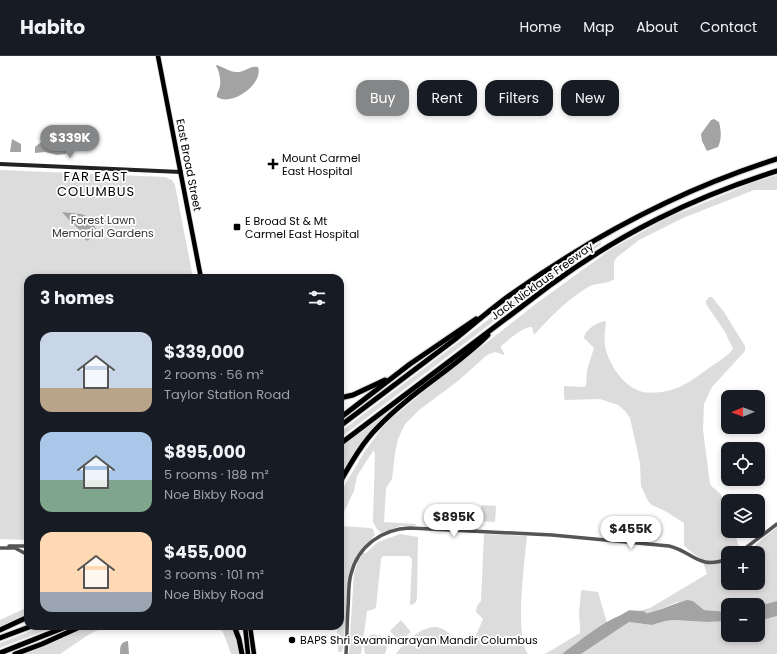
<!DOCTYPE html>
<meta charset="utf-8">
<style>
:root{--surface:#171b24;--page:#242831;--text:#f1f3f6;--muted:#9ea1a6;--line:#363941;--accent:#858687}
body{margin:0;font-family:Poppins,sans-serif;background:var(--page);color:var(--text);height:100vh;display:flex;flex-direction:column;font-size:15px;white-space:nowrap}
*{box-sizing:border-box;margin:0}
p{font-size:13px;color:var(--muted)}
.icon{flex:none;width:22px;height:22px;fill:none;stroke:currentColor;stroke-width:2;stroke-linecap:round;stroke-linejoin:round}
.map{position:relative;flex:1;overflow:hidden}
.side{position:absolute;left:24px;top:218px;width:320px;height:356px;display:flex;flex-direction:column;background:var(--surface);border-radius:12px;box-shadow:0 2px 6px #0003}
.side>*{flex:none}
.hud{position:absolute;left:356px;top:24px;width:361px;height:36px;display:flex;gap:8px}
.needle{width:26px;rotate:269deg}
.tools{position:absolute;left:721px;top:334px;display:grid;gap:8px}
.tools a{display:grid;place-items:center;width:44px;height:44px;border-radius:8px;background:var(--surface);box-shadow:0 2px 6px #0003;font-size:20px}
.price{position:absolute;translate:-50% -34px;padding:0 9px;border-radius:14px;background:#fff;color:#222;font-size:13px;line-height:26px;filter:drop-shadow(0 1px 2px #0008)}
.price::after{content:'';position:absolute;left:50%;top:24px;width:12px;height:9px;margin-left:-6px;background:inherit;clip-path:polygon(0 0,100% 0,50% 100%)}
.price.active{background:var(--accent);color:#fff}
ul{padding:0;list-style:none}
li{display:flex;align-items:center;gap:12px;height:100px;padding:0 16px}
li span{display:grid;place-items:center;flex:none;width:112px;height:80px;border-radius:12px;color:#555}
li>.icon{margin-inline-start:auto}
span .icon{width:48px;height:48px;fill:#fffc;stroke-width:1}
li b{font-size:17px}
h2{display:flex;justify-content:space-between;align-items:center;height:48px;padding:0 16px;font-size:17px}
.chip{padding:0 14px;border-radius:12px;background:var(--surface);box-shadow:0 2px 6px #0003;font-size:14px;line-height:36px}
.chip.active{background:var(--accent);color:#fff}
header{display:flex;align-items:center;gap:24px;box-sizing:border-box;height:56px;padding:0 20px;background:var(--surface);border-bottom:1px solid var(--line)}
header strong{font-size:19px}
nav{display:flex;gap:22px;margin-inline-start:auto;font-size:14px}
.map>svg:first-child{display:block}
.green{fill:#dcdcdc}
.water{fill:#a3a3a3}
.lines{fill:none;stroke-linecap:round;stroke-linejoin:round}
.river{stroke:#a3a3a3;stroke-width:5.5}
.primary-casing{stroke:#dbdbdb;stroke-width:6}
.trunk-casing{stroke:#dbdbdb;stroke-width:6}
.motorway-casing{stroke:#dbdbdb;stroke-width:7}
.tertiary{stroke:#555;stroke-width:3.5}
.secondary{stroke:#222;stroke-width:4}
.primary{stroke:#000;stroke-width:4.5}
.trunk{stroke:#000;stroke-width:4.5}
.motorway{stroke:#000;stroke-width:5}
.poi-dot{fill:#000;stroke:#fff;stroke-width:1.5}
.labels{text-anchor:middle;stroke-width:3.5;stroke-linejoin:round;paint-order:stroke}
.poi-label{font-size:11px;fill:#000;stroke:#fff;text-anchor:start}
.street-label{font-size:11px;fill:#000;stroke:#fff}
.park-label{font-size:11px;fill:#333;stroke:#fff}
.quarter-label{font-size:13px;letter-spacing:1px;fill:#000;stroke:#fff}
</style>
<header>
<strong>Habito</strong>
<nav><a>Home</a><a>Map</a><a>About</a><a>Contact</a></nav>
</header>
<div class="map">
<svg width="777" height="598" viewBox="0 0 777 598">
<rect width="100%" height="100%" fill="#fff"/>
<!-- green -->
<g class="green">
<polygon points="0,114 165,121 172,124 175,129 193,222 28,222 28,484 0,483"/>
<path d="M777 119V134H754L683 162 639 184 616 202 614 206V223C609 228 597 227 590 230 569 242 550 261 534 279L532 271C522 271 510 283 501 290V292L504 297V299L495 296 487 299 458 325 419 354 405 368 398 383 395 397 392 423 386 432 384 466 416 468 415 470H400L381 477 377 473 373 466 375 398 374 395H373L357 420 354 435 340 464V437L365 395 382 372 392 362 426 334 537 247 610 194 665 163 752 127Z"/>
<polygon points="601,186 601,189 560,215 340,382 340,376 534,229 569,205"/>
<path d="M709 241H712L724 256 745 290V295L712 331 704 348 703 374 710 428C713 433 718 434 721 439 728 450 728 463 728 475H734L741 497H728V527H758V497H746L777 471V545L758 550V549H728V556L704 554 693 545 677 546 654 556 645 558 630 557 650 552 707 518 702 503 698 501 684 490V467L665 455 652 449 648 445 641 430 640 407 630 362 625 355 618 349 600 343 565 344 564 342V330L584 331 586 329 587 314 594 292 584 282C585 274 597 266 605 265L606 266C605 274 604 283 605 290 608 306 621 327 637 334 645 338 658 337 667 335 683 332 696 321 709 312 717 306 727 301 733 293L725 276 706 248V245Z"/>
<polygon points="394,351 378,368 340,422 340,392"/>
<polygon points="481,449 496,450 495,466 480,465"/>
<polygon points="340,470 370,472 373,473 375,479 358,498 350,515 343,593 341,596 338,596 337,570 340,570"/>
<path d="M400 478 418 481 417 542 416 546 412 549 410 548 412 503 409 500H383L381 503 376 551 375 553 367 555 363 585C372 577 374 577 385 582L387 591 385 598H365L363 587 361 598H349L354 517 358 506 363 497H366L378 486Z"/>
<path d="M484 478 527 480C525 503 514 581 528 598H396C404 586 427 564 443 573 452 578 459 594 472 589L483 563 476 556 477 550 481 545Z"/>
<polygon points="583,534 598,536 607,567 562,598 545,598 580,577 580,571 579,556 581,535"/>
<polygon points="28,551 28,558 0,571 0,564"/>
<polygon points="777,560 777,598 581,598 629,566 652,569 665,565 674,564 707,566 728,565 728,579 758,579 758,563 766,563"/>
<polygon points="401,564 411,576 400,586 390,575"/>
<polygon points="43,570 57,570 0,592 0,587"/>
<polygon points="89,570 106,570 88,579 60,598 25,598"/>
<polygon points="217,570 231,570 239,587 240,598 231,598 223,576"/>
</g>
<!-- water -->
<g class="water">
<path d="M217 9C223 11 230 16 236 16 244 17 250 9 258 11 264 28 231 51 217 41 216 37 220 34 220 29 221 24 219 14 216 10Z"/>
<path d="M714 63 719 66C721 74 722 83 718 91L707 95 702 85 701 78 711 64Z"/>
<path d="M53 78C60 82 67 91 66 98L57 99 45 96 35 97V91C37 89 52 79 53 78Z"/>
<polygon points="12,83 21,88 21,96 10,96"/>
<polygon points="62,156 81,158 89,161 96,173 88,185 81,181 80,174 70,165"/>
<path d="M687 544 693 545 704 554 728 556V565L707 566 674 564 665 565 652 569 629 566 581 598H562C577 587 607 562 625 558 634 556 643 559 652 556 664 553 675 547 687 544Z"/>
<polygon points="777,545 777,560 766,563 758,563 758,550"/>
<path d="M128 585 129 598H120C120 591 120 586 128 585Z"/>
</g>
<g class="lines">
<!-- river -->
<polyline class="river" points="623,561 630,557 643,558"/>
<!-- primary casing -->
<g class="primary-casing">
<g id="primary">
<polyline points="245,570 248,598"/>
<polyline points="250,570 254,598"/>
</g>
</g>
<!-- trunk casing -->
<g class="trunk-casing">
<polyline id="trunk" points="158,0 201,222"/>
</g>
<!-- motorway casing -->
<g class="motorway-casing">
<g id="motorway">
<polyline points="340,342 353,339 385,324"/>
<polyline points="340,362 410,308 476,263"/>
<path d="M340 370C378 341 416 313 454 284 474 268 493 251 513 237 595 179 682 133 777 103"/>
<path d="M340 388 549 230C621 177 692 142 777 115"/>
<path d="M340 426C351 407 362 387 378 371 411 336 454 313 488 279"/>
<polyline points="234,570 239,583 242,598"/>
<polyline points="0,574 28,561"/>
<polyline points="0,582 32,570"/>
<polyline points="0,597 68,570"/>
<polyline points="15,598 42,588 82,570"/>
</g>
</g>
<!-- tertiary -->
<g class="tertiary">
<polyline points="9,490 28,490"/>
<polyline points="0,492 15,492 28,499"/>
<polyline points="739,497 777,468"/>
<path d="M346 598C347 583 347 567 348 552 349 540 348 528 351 518 358 490 382 473 410 472L552 479 669 490C694 496 697 514 728 503"/>
</g>
<!-- secondary -->
<polyline class="secondary" points="0,108 181,116"/>
<!-- primary -->
<use href="#primary" class="primary"/>
<!-- trunk -->
<use href="#trunk" class="trunk"/>
<!-- motorway -->
<use href="#motorway" class="motorway"/>
</g>
<!-- markers -->
<g class="poi-dot">
<path d="M271 102h4v4h4v4h-4v4h-4v-4h-4v-4h4z"/>
<rect x="233" y="167" width="8" height="8" rx="2"/>
<circle cx="292" cy="584" r="4"/>
</g>
<g class="labels">
<!-- poi labels -->
<g class="poi-label">
<text x="282" y="106">Mount Carmel<tspan x="282" dy="13">East Hospital</tspan></text>
<text x="245" y="169">E Broad St &amp; Mt<tspan x="245" dy="13">Carmel East Hospital</tspan></text>
<text x="300" y="588">BAPS Shri Swaminarayan Mandir Columbus</text>
</g>
<!-- street labels -->
<g class="street-label">
<text transform="translate(189 109) rotate(79)" y="4">East Broad Street</text>
<text transform="translate(542 225) rotate(-36)" y="4">Jack Nicklaus Freeway</text>
</g>
<!-- park labels -->
<g class="park-label">
<text x="103" y="168">Forest Lawn<tspan x="103" dy="13">Memorial Gardens</tspan></text>
</g>
<!-- quarter labels -->
<g class="quarter-label">
<text x="96" y="125">FAR EAST<tspan x="96" dy="15">COLUMBUS</tspan></text>
</g>
</g>
</svg>
<div class="tools">
<a><svg class="needle" viewBox="-14 -14 28 28"><path d="M0-13l5 13h-10z" fill="#e53935"/><path d="M0 13l5-13h-10z" fill="#9ea1a6"/></svg></a>
<a><svg class="icon" aria-label="locate" viewBox="0 0 24 24"><circle cx="12" cy="12" r="6"/><path d="M12 2v4M12 18v4M2 12h4M18 12h4"/></svg></a>
<a><svg class="icon" aria-label="layers" viewBox="0 0 24 24"><path d="M12 4l9 5-9 5-9-5zM3 14l9 5 9-5"/></svg></a>
<a>+</a>
<a>−</a>
</div>
<b class="price active" style="left:70px;top:103px">$339K</b>
<b class="price" style="left:454px;top:482px">$895K</b>
<b class="price" style="left:631px;top:494px">$455K</b>
<div class="hud">
<a class="chip active">Buy</a>
<a class="chip">Rent</a>
<a class="chip">Filters</a>
<a class="chip">New</a>
</div>
<section class="side">
<h2>3 homes<svg class="icon" aria-label="filters" viewBox="0 0 24 24"><path d="M4 7h16M4 17h16"/><circle cx="9" cy="7" r="2"/><circle cx="15" cy="17" r="2"/></svg></h2>
<ul>
<li><span style="background:linear-gradient(#c9d6e8 70%,#b9a48a 0)"><svg class="icon" aria-label="home" viewBox="0 0 24 24"><path d="M3 11l9-7 9 7M6 9v11h12V9"/></svg></span><div><b>$339,000</b><p>2 rooms · 56 m²</p><p>Taylor Station Road</p></div></li>
<li><span style="background:linear-gradient(#a9c7e8 60%,#7fa58c 0)"><svg class="icon" aria-label="home" viewBox="0 0 24 24"><path d="M3 11l9-7 9 7M6 9v11h12V9"/></svg></span><div><b>$895,000</b><p>5 rooms · 188 m²</p><p>Noe Bixby Road</p></div></li>
<li><span style="background:linear-gradient(#ffd9b3 75%,#9aa5b1 0)"><svg class="icon" aria-label="home" viewBox="0 0 24 24"><path d="M3 11l9-7 9 7M6 9v11h12V9"/></svg></span><div><b>$455,000</b><p>3 rooms · 101 m²</p><p>Noe Bixby Road</p></div></li>
</ul>
</section>
</div>
